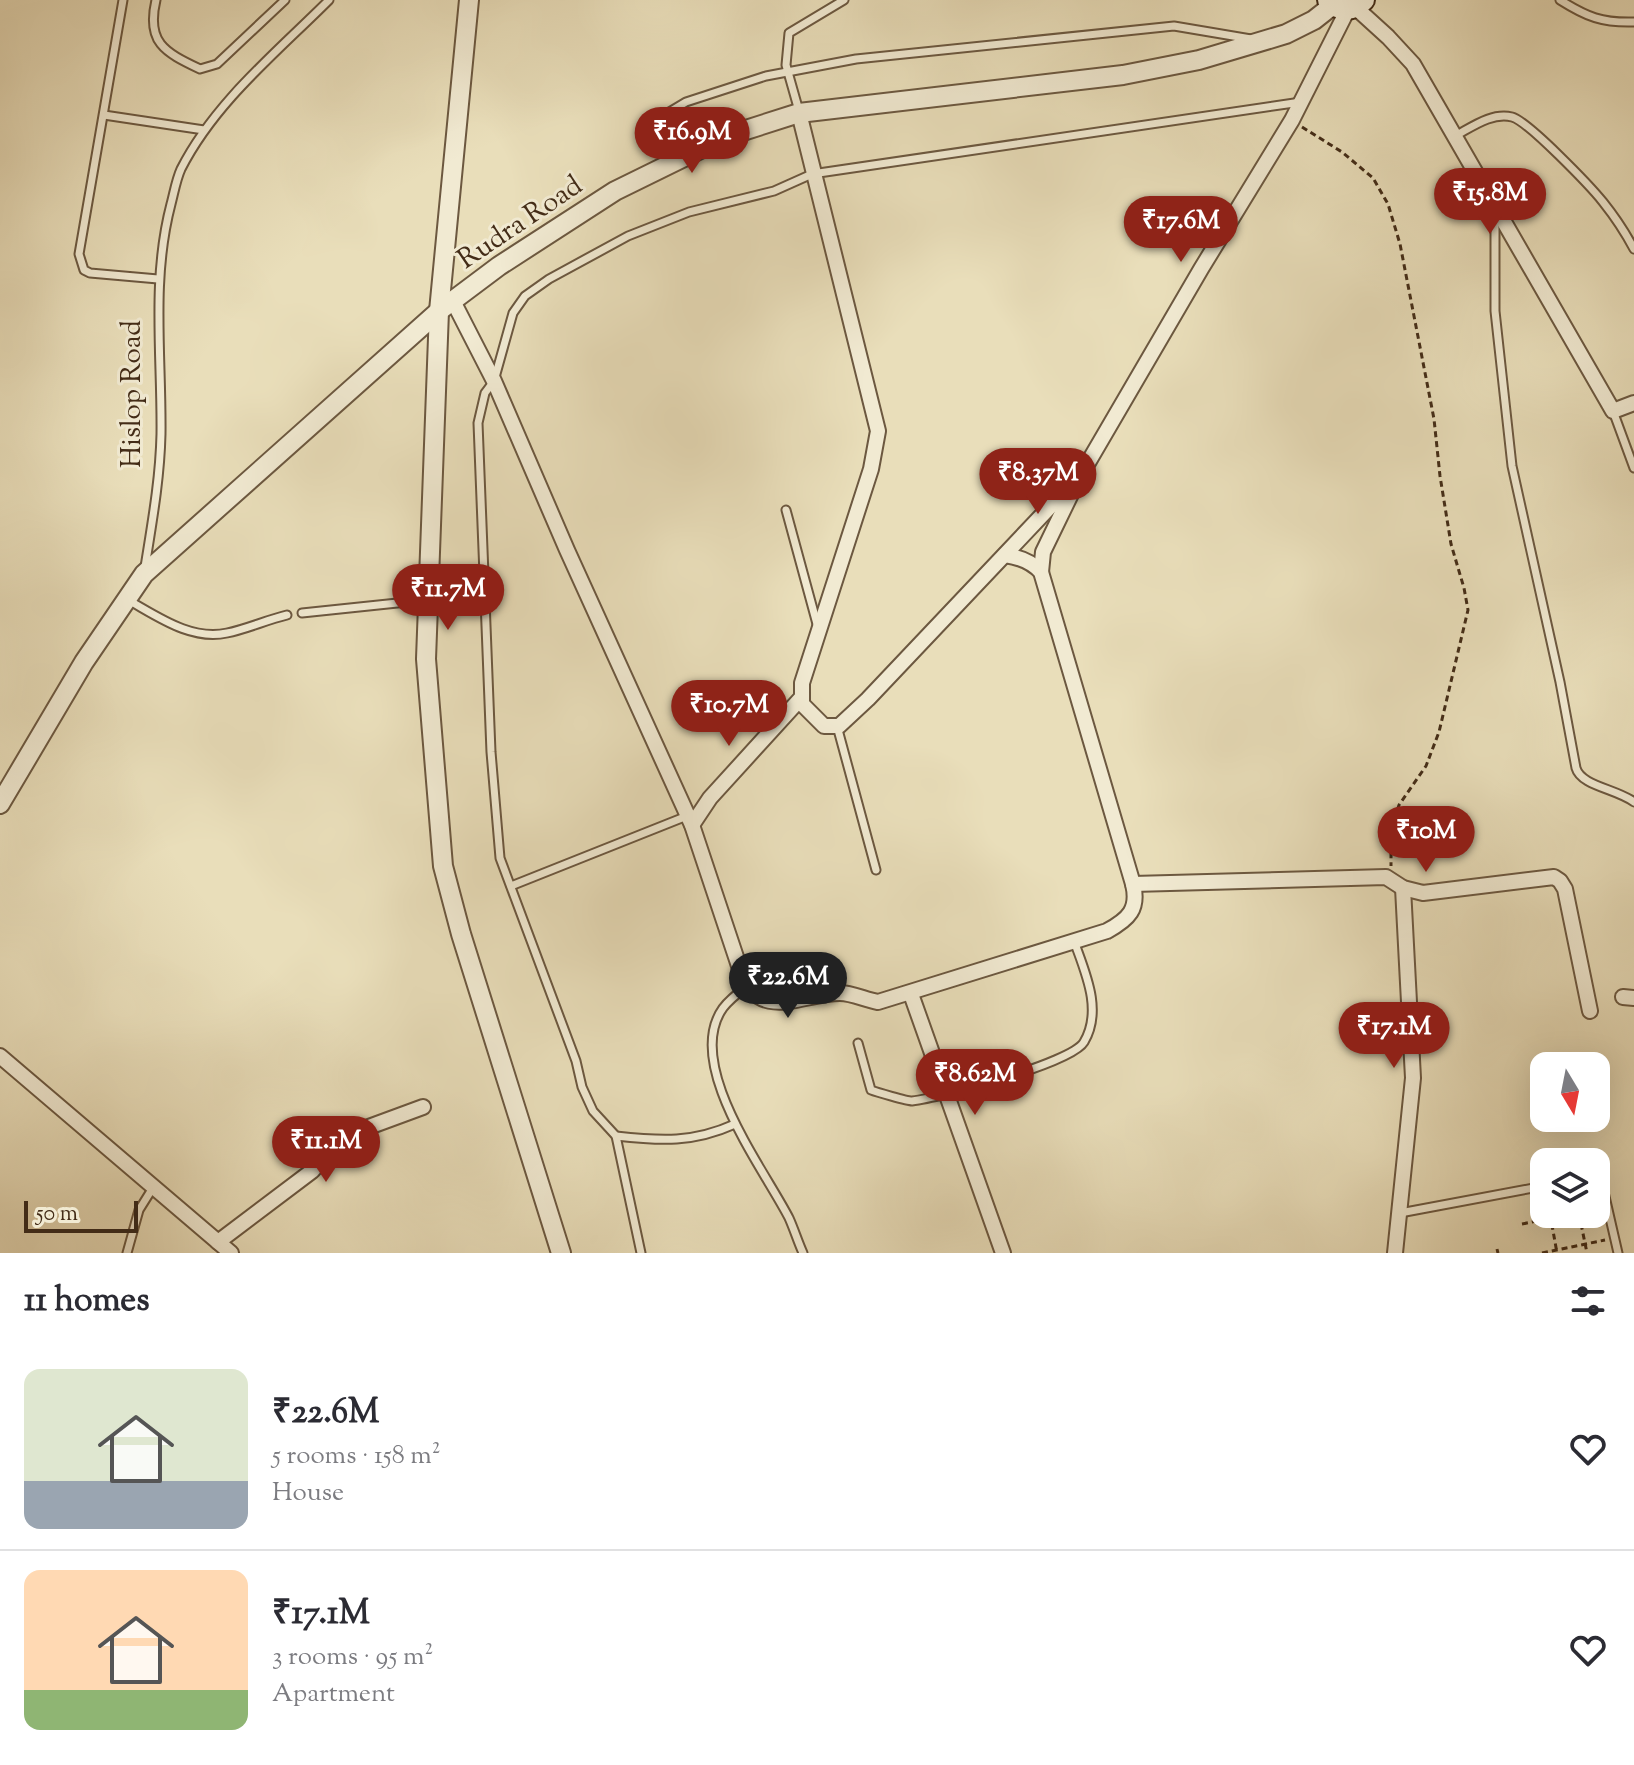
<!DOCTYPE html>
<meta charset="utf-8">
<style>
:root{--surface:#fff;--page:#f7f7f7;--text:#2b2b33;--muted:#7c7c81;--line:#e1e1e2;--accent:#8f2418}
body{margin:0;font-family:"Sorts Mill Goudy",serif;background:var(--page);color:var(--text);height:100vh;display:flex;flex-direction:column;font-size:30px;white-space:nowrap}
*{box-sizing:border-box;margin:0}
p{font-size:26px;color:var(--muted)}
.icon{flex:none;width:44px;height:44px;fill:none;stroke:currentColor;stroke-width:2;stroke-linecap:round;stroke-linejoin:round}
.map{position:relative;height:1253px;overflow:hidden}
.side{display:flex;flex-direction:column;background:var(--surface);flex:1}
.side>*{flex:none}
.needle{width:52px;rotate:170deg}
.buttons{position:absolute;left:1530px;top:1052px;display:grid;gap:16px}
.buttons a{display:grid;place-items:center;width:80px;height:80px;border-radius:16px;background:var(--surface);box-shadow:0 8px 32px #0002;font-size:40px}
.scale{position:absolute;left:24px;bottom:20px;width:114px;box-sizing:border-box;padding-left:8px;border:4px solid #432c17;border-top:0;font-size:22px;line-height:28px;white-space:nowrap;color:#432c17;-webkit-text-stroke:6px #f1ead2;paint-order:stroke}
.price{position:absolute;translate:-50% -68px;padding:0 18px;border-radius:28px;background:var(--accent);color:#fff;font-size:26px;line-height:52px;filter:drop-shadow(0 2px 4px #0008)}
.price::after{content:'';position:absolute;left:50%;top:48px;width:24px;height:18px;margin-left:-12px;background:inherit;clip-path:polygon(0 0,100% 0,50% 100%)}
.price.current{background:#222;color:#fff}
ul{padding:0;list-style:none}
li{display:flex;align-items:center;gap:24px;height:200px;padding:0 24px}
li+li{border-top:2px solid var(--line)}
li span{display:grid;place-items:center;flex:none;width:224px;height:160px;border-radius:16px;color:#555}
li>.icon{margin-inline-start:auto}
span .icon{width:96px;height:96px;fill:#fffc;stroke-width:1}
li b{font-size:34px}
h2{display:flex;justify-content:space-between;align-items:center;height:96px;padding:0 24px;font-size:34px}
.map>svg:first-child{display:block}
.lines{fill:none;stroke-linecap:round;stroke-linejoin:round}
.service-casing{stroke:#6c5840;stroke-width:11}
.minor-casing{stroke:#6c5840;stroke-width:18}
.tertiary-casing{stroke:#6c5840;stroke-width:22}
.secondary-casing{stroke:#432c17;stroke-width:24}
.path{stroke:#432c17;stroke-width:3;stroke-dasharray:6 4;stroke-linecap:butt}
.service{stroke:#f1ead2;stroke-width:7}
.minor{stroke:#f1ead2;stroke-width:14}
.tertiary{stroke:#f1ead2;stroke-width:18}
.secondary{stroke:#f1ead2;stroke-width:20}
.labels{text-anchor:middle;stroke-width:6;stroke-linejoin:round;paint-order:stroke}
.street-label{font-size:28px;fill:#432c17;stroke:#f1ead2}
</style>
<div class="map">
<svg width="1634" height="1253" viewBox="0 0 1634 1253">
<rect width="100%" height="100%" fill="#e9deba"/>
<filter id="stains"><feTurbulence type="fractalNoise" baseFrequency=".0025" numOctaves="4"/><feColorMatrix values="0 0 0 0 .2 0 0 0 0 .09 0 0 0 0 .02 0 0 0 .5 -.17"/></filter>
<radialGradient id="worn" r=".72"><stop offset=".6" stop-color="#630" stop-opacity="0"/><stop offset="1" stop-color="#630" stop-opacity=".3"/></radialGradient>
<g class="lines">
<!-- service casing -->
<g class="service-casing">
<g id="service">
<polyline points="123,0 79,254 84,270 90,273 158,279"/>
<path d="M156 0C146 42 164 52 200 69L217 64 285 0"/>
<path d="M1560 0C1587 17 1602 23 1634 22"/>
<polyline points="799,111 786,65 789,33 844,0"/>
<polyline points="104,115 204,130"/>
<path d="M1455 136C1472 127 1492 112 1512 117 1528 121 1591 187 1603 202 1615 217 1625 232 1634 249"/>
<polyline points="676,159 665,121 666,114 686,102 766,76 856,59 1174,26 1251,39"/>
<path d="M1495 213V311L1512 466 1560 682 1576 768C1581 786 1617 789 1634 802"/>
<polyline points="1613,411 1634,468"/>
<polyline points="786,510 817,624"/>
<path d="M145 567C152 523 160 479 161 434 162 357 151 280 171 204 174 193 176 180 181 169 215 102 277 52 329 0"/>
<path d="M128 600C157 616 191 641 227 633 247 629 266 620 287 615"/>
<polyline points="302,613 426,600"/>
<polyline points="837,726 876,870"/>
<polyline points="511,886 687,816"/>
<path d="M746 987C738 993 729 1000 723 1008 683 1064 764 1169 789 1218 794 1229 798 1242 803 1253"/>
<path d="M858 1043 871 1090C876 1092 907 1101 912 1101 940 1098 1072 1063 1084 1042 1103 1010 1085 972 1074 941"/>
<path d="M616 1136C661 1141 693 1143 735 1124"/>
<polyline points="1596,1176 1601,1179 1618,1253"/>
<polyline points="1400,1213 1544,1186"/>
<polyline points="127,1253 139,1210 154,1186"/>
<polyline points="641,1253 616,1136 593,1111 582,1087 576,1061 500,858 491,752 478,423 485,393 494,381 513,313 525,296 549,279 628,236 689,212 774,191 812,174 1301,102"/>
</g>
</g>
<!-- minor casing -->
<g class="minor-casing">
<g id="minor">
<polyline points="1355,7 1388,37 1413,64 1613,411 1634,403"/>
<polyline points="799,113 878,431 871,469 802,683 802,704 824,726 839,726 868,699 1082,473 1201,269 1292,120 1348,9"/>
<path d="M453 301 494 381 567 550 692 825 741 972C760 1023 802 993 840 993 852 993 866 1000 878 1002L1107 931C1129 919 1139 909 1133 884L1041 572C1031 561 1019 557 1005 555"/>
<polyline points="1041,572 1043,552 1074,488"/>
<polyline points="692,825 710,798 802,697"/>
<polyline points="1133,884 1386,877 1403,888 1423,893 1554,877 1560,881 1565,889 1590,1011"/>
<polyline points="911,994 1003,1253"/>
<polyline points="1623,997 1634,998"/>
<polyline points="0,1056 231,1253"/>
<polyline points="218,1242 312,1171 338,1142 366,1128 423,1107"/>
<polyline points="1395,1253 1413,1078 1403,888"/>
</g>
</g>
<!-- tertiary casing -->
<g class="tertiary-casing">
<g id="tertiary">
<polyline points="469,0 439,311 426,659 443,866 461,934 561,1253"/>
<polyline points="0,804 84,662 144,574 439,311 499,266 615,191 727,136 799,113 1123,75 1199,60 1286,34 1314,20 1333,5"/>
</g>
</g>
<!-- secondary casing -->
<g class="secondary-casing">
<path id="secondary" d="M1328 0C1339 12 1353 12 1364 0"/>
</g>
<!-- path -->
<g class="path">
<polyline points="1302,127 1342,152 1373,178 1388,204 1400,244 1434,419 1440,476 1451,544 1464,588 1468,610 1439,732 1426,766 1399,805 1391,829 1391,866"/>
<polyline points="1550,1214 1557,1253"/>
<polyline points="1579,1214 1587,1253"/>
<polyline points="1522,1224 1572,1214"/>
<polyline points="1497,1249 1498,1253"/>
<polyline points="1542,1253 1605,1240"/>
</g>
<!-- service -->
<use href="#service" class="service"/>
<!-- minor -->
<use href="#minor" class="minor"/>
<!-- tertiary -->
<use href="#tertiary" class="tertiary"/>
<!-- secondary -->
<use href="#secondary" class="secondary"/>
</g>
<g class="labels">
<!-- street labels -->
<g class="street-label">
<text transform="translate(519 221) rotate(-34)" y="10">Rudra Road</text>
<text transform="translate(130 394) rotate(-90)" y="10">Hislop Road</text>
</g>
</g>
<rect width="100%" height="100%" filter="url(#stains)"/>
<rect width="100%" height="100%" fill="url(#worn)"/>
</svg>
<div class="buttons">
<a><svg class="needle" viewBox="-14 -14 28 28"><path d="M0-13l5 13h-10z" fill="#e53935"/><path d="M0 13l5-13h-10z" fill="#7c7c81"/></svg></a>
<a><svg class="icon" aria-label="layers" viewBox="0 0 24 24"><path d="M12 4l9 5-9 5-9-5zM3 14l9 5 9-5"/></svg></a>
</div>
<div class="scale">50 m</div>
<b class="price" style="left:692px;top:175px">₹16.9M</b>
<b class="price" style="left:1490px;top:236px">₹15.8M</b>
<b class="price" style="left:1181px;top:264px">₹17.6M</b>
<b class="price" style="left:1038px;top:516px">₹8.37M</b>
<b class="price" style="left:448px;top:632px">₹11.7M</b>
<b class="price" style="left:729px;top:748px">₹10.7M</b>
<b class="price" style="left:1426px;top:874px">₹10M</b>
<b class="price current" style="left:788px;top:1020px">₹22.6M</b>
<b class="price" style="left:1394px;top:1070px">₹17.1M</b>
<b class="price" style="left:975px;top:1117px">₹8.62M</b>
<b class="price" style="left:326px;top:1184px">₹11.1M</b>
</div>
<section class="side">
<h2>11 homes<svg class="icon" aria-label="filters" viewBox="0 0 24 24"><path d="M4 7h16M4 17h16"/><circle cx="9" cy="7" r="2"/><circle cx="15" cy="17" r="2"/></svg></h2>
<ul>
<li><span style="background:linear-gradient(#dfe7d0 70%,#9aa5b1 0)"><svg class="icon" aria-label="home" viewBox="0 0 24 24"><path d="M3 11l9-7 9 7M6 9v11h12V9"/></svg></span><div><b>₹22.6M</b><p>5 rooms · 158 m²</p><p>House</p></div><svg class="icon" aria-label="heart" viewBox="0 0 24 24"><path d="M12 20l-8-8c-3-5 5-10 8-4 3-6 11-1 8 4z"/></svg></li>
<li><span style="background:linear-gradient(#ffd9b3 75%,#8fb573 0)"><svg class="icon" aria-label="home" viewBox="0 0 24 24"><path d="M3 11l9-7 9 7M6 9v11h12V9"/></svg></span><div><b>₹17.1M</b><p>3 rooms · 95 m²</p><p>Apartment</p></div><svg class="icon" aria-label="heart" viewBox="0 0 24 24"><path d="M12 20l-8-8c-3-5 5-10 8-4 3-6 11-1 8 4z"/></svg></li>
</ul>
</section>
